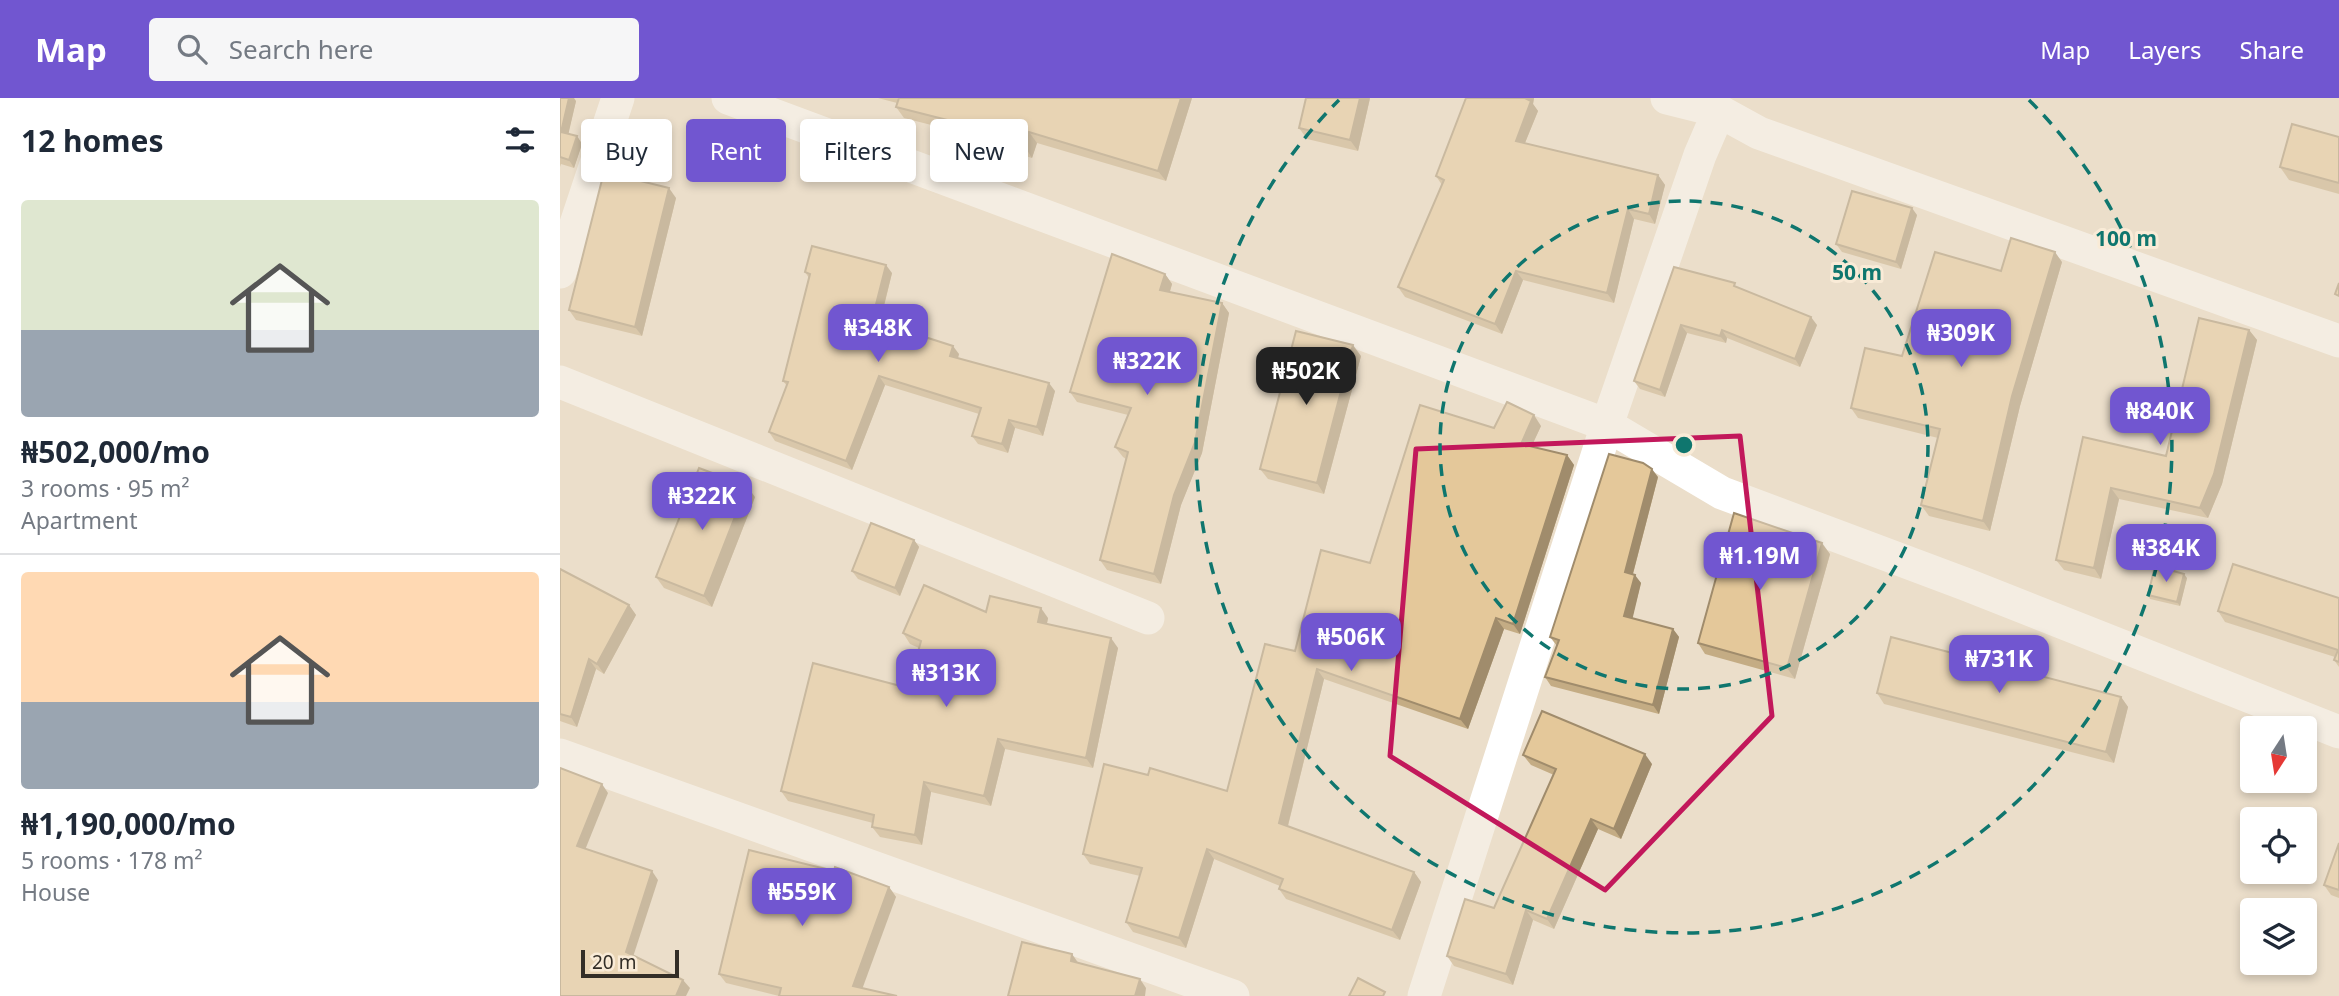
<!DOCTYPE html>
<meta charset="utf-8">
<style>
:root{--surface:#fff;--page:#f6f6f7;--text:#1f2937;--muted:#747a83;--line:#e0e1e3;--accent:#7156d0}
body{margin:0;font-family:"Noto Sans",sans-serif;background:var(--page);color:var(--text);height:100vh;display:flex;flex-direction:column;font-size:26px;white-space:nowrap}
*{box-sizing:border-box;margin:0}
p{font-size:23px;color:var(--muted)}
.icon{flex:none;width:38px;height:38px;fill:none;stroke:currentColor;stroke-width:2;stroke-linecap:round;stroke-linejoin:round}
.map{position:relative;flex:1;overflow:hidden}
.details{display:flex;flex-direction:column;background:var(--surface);width:560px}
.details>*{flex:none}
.hud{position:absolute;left:21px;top:21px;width:665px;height:63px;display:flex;gap:14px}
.needle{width:46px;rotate:192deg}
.controls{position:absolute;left:1680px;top:618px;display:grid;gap:14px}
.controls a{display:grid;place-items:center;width:77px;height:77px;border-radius:7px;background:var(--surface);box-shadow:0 4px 10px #0003;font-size:35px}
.scale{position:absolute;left:21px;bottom:18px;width:98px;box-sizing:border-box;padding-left:7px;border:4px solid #332e27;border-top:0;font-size:19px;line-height:24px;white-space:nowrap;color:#332e27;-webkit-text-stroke:5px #f9ebd7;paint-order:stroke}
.price{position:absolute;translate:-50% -60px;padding:0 16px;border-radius:14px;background:var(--accent);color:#fff;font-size:23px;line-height:46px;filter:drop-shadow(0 2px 4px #0008)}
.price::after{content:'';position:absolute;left:50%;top:42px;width:21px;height:16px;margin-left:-10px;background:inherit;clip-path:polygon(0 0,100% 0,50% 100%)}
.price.selected{background:#222;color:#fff}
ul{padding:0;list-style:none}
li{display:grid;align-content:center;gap:14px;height:371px;padding:0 21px}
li+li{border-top:2px solid var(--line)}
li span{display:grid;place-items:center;height:217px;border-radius:7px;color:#555}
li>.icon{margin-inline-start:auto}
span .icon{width:126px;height:126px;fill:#fffc;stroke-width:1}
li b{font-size:30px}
h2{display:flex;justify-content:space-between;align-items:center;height:84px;padding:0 21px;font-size:30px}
.pill{padding:0 24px;border-radius:7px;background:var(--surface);box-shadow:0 4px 10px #0003;font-size:24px;line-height:63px}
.pill.selected{background:var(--accent);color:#fff}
header{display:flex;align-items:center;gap:42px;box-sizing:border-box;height:98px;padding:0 35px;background:var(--accent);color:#fff}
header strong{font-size:33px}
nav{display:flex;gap:38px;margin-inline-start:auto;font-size:24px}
.search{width:490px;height:63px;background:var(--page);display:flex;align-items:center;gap:18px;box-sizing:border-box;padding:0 24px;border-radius:7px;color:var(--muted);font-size:26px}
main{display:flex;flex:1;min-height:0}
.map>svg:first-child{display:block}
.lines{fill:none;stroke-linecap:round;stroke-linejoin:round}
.minor{stroke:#fff;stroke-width:33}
.wall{fill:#c4ac84}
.shaded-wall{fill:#a08c6c}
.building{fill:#e4c89a;stroke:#a08c6c;stroke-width:2}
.marked{fill:none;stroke:#c2185b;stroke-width:5;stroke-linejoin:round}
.ring{fill:none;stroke:#0f766e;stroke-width:3.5;stroke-dasharray:12 9}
.centre{fill:#0f766e;stroke:#f9ebd7;stroke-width:3.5}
.ring-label{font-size:21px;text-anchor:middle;font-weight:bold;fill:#0f766e;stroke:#f9ebd7;stroke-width:6;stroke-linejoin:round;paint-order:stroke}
</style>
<header>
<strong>Map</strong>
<div class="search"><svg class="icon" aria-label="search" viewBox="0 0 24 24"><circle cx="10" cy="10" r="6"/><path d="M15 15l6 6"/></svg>Search here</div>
<nav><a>Map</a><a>Layers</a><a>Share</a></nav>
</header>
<main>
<section class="details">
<h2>12 homes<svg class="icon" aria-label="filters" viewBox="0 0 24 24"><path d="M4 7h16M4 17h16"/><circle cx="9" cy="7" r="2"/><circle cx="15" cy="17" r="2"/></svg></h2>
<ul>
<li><span style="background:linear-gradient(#dfe7d0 60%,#9aa5b1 0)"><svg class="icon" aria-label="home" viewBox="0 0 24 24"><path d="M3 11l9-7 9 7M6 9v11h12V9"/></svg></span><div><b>₦502,000/mo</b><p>3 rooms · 95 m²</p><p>Apartment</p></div></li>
<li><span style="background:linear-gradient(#ffd9b3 60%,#9aa5b1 0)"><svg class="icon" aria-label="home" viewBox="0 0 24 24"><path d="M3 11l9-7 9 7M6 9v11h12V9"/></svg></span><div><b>₦1,190,000/mo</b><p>5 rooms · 178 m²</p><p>House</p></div></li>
</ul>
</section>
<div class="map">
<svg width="1779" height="898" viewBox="0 0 1779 898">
<rect width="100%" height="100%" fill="#ebdeca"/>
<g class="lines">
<!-- minor -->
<g class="minor">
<polyline points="168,0 1047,327 1162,395 1405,486 1779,634"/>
<polyline points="1159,13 1199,35 1779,243"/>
<polyline points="0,174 58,0"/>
<polyline points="0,284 588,520"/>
<polyline points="0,657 673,898"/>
<polyline points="864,898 1047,327 1140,57 1159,13 1107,0"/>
</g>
</g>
<!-- wall -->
<g class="wall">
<polygon points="0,0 16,3 8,36 17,38 22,46 14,70 1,66 0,69"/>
<polygon points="318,0 632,0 606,83 477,45 472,60 418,43 414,38 344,20 336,9 337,5"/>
<polygon points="810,0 798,53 747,41 739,30"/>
<polygon points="906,0 974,0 973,6 978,13 965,45 1098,77 1105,87 1095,126 1074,121 1054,205 963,182 942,236 845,199 838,189 882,87 876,78"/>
<polygon points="1779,39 1779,96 1729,82 1720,69"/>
<polygon points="76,61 70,80 116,100 82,238 16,222 9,212 49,75"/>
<polygon points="1357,117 1341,171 1282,154 1276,146"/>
<polygon points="1502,164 1460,308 1430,433 1369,418 1361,407 1378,340 1298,320 1291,310 1342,258 1441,173"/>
<polygon points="1114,169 1178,190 1257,227 1240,269 1167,240 1166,245 1127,235 1105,299 1080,291 1074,283"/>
<polygon points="245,174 332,175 320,225 399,256 398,260 495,293 483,338 455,330 448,355 418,346 412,338 419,316 325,287 292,372 215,343 209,334 227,288 223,283 249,180"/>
<polygon points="605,176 612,186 610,194 662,205 669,215 642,355 621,407 601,486 547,472 540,462 566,361 563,359 555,349 568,317 517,304 510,294"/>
<polygon points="1689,232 1697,242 1662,386 1648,420 1559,401 1541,481 1504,472 1496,462 1523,339 1606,358"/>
<polygon points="801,258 764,396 708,381 700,371"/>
<polygon points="981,328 971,349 1007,357 1014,367 960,536 944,531 908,631 764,581 728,728 854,774 861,784 840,842 726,801 719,791 720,788 654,761 626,850 573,834 566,824 580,778 530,766 523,756 588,677 667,693 735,553 810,465 934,330"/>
<polygon points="1098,379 1073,476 1081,485 1072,520 1113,531 1119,539 1099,616 991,588 985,579 997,548 990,539"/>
<polygon points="195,399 152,509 104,490 96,479"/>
<polygon points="354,442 359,449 340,498 298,481 292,473"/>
<polygon points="1270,456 1235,581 1145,556 1138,545"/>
<polygon points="0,471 69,507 76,517 44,576 36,571 17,629 0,623"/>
<polygon points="1627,480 1620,508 1590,501 1588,497"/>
<polygon points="1779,500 1779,569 1774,562 1775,559 1665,524 1658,513"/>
<polygon points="426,514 488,520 487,526 558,550 533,670 445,651 431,708 371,694 362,747 320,739 312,729 313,725 228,703 221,693 348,590 359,550 350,546 343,535"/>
<polygon points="1317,595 1561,599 1568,609 1554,665 1324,606"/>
<polygon points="963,657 1092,666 1061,741 1038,731 994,831 973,822 953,887 894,868 887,858 934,810 994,677 971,667"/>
<polygon points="1779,745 1779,800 1771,797 1764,787"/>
<polygon points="329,789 336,799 219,898 166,885 159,876"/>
</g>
<!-- shaded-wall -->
<g class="shaded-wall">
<polygon points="9,0 14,0 16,3 7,42 1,34"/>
<polygon points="621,0 632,0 606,83 598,73"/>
<polygon points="800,0 810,0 798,53 790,42"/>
<polygon points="965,0 974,0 973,6 978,13 962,52 956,43"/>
<polygon points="469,34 477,45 472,60 465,49"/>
<polygon points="17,38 22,46 14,70 9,62"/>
<polygon points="73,57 76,61 69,85 66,81"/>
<polygon points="1098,77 1105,87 1095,126 1089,116"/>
<polygon points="109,90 116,100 82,238 75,229"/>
<polygon points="1352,110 1357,117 1341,171 1336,164"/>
<polygon points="1068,111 1074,121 1054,205 1047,195"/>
<polygon points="1495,154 1502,164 1460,308 1430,433 1423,423 1452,298"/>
<polygon points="326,167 332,175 318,231 312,222"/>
<polygon points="956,173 963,182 942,236 935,226"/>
<polygon points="605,176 612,186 607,202 600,192"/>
<polygon points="662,205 669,215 642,355 621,407 601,486 594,476"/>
<polygon points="1251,219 1257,227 1240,269 1235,261"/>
<polygon points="1121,227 1127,235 1105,299 1100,292"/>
<polygon points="1162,232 1167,240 1166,245 1160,238"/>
<polygon points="1689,232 1697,242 1662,386 1648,420 1640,410"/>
<polygon points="793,247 801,258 764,396 757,385"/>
<polygon points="393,248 399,256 396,266 390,258"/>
<polygon points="319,278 325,287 292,372 286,363"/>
<polygon points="489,285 495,293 483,338 477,329"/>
<polygon points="974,317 981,328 968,356 961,346"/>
<polygon points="449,322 455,330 448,355 442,346"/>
<polygon points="1007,357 1014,367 960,536 953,526"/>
<polygon points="1092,371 1098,379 1071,483 1065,474"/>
<polygon points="187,388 195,399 152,509 144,498"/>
<polygon points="1551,390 1559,401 1541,481 1534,470"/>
<polygon points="354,442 359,449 340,498 335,490"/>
<polygon points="1262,445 1270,456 1235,581 1227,570"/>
<polygon points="1624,476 1627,480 1620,508 1617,504"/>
<polygon points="1075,477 1081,485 1071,527 1064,518"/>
<polygon points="69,507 76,517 44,576 37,566"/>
<polygon points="481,510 488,520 485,534 478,524"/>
<polygon points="936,520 944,531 908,631 900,621"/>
<polygon points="1113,531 1119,539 1099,616 1093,607"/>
<polygon points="551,540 558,550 533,670 526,660"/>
<polygon points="29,561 36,571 17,629 11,619"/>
<polygon points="757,571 764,581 726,735 719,725"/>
<polygon points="1561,599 1568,609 1554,665 1546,654"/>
<polygon points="438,641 445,651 431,708 424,698"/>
<polygon points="1085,656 1092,666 1061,741 1054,731"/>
<polygon points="364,684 371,694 362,747 355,737"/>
<polygon points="42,686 48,695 23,757 17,748"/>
<polygon points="1031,721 1038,731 994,831 987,821"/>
<polygon points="647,751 654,761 626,850 619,840"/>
<polygon points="92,773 98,782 72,862 66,854"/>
<polygon points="854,774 861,784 840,842 832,832"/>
<polygon points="329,789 336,799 300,897 293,888"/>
<polygon points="966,812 973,822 953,887 946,876"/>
<polygon points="512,856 519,866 511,863"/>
<polygon points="580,881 586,890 585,898 575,898"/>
<polygon points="123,882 130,890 126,898 116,898"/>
</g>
<!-- building -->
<g class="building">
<polygon points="0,0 9,0 1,34 17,38 9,62 0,59"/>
<polygon points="339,0 621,0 598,73 469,34 465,49 410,33 411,28 336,9"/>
<polygon points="746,0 800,0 790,42 739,30"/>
<polygon points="906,0 965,0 971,3 956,43 1098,77 1089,116 1068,111 1047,195 956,173 935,226 838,189 884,82 876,78"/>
<polygon points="1732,26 1779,39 1779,85 1720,69"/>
<polygon points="57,53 73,57 67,79 49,75"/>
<polygon points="44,74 109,90 75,229 9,212"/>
<polygon points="1292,93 1352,110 1336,164 1276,146"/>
<polygon points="1451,140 1495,154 1452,298 1423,423 1361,407 1380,331 1291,310 1305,250 1342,258 1375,154 1441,173"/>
<polygon points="252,148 326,167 312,222 393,248 390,258 489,285 477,329 449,322 442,346 412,338 421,310 319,278 286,363 209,334 228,284 223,283 250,176 245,174"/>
<polygon points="552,156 605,176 600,192 662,205 635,344 614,397 594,476 540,462 568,354 555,349 571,310 510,294"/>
<polygon points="1114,169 1175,185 1174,188 1251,219 1235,261 1162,232 1160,238 1121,227 1100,292 1074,283"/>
<polygon points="1779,185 1779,198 1775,196"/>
<polygon points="1639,220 1689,232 1654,376 1640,410 1551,390 1534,470 1496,462 1523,339 1606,358"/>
<polygon points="736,233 793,247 757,385 700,371"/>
<polygon points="947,304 974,317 961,346 1007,357 953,526 936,520 900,621 757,571 719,725 854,774 832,832 719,791 723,781 647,751 619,840 566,824 582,770 523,756 544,666 588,677 590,670 667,693 705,546 735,553 761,452 810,465 860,307 934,330"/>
<polygon points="1049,356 1083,365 1092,371 1065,474 1075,477 1064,518 1113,531 1093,607 985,579 999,542 990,539"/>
<polygon points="139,370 187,388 144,498 96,479"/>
<polygon points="1174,415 1262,445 1227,570 1138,545"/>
<polygon points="311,425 354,442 335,490 292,473"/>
<polygon points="1673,466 1779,500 1779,564 1774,562 1778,552 1658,513"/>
<polygon points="1595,468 1624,476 1617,504 1588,497"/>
<polygon points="0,471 69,507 37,566 29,561 11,619 0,616"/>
<polygon points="364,487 426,514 430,498 481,510 478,524 551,540 526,660 438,641 424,698 364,684 355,737 312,729 314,717 221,693 253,565 348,590 361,543 343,535"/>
<polygon points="1331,539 1561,599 1546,654 1317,595"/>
<polygon points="982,613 1085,656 1054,731 1031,721 987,821 966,812 946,876 887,858 905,801 934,810 996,671 963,657"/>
<polygon points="0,670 42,686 17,748 92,773 66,854 123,882 116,898 0,898"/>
<polygon points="1779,745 1779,792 1764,787"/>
<polygon points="189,752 274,773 275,769 329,789 293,888 337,898 219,898 221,890 159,876"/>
<polygon points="462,844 512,856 511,863 580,881 575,898 448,898"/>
<polygon points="798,880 825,894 823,898 789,898"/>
</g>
<!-- marked area -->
<path d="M0 0H1779V898H0ZM1180 338 1212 618 1045 792 830 658 856 351Z" fill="#ebdeca" fill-opacity=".55" fill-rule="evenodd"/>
<path class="marked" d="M1180 338 1212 618 1045 792 830 658 856 351Z"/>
<!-- distance rings -->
<g class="ring">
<circle cx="1124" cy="347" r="244"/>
<path d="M1469 2A488 488 0 1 1 779 2"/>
</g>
<circle cx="1124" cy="347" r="10" class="centre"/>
<g class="ring-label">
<text x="1566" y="148">100 m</text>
<text x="1297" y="182">50 m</text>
</g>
</svg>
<div class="controls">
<a><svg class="needle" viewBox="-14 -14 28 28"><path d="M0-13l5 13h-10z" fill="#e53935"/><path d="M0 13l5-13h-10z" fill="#747a83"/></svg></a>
<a><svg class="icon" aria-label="locate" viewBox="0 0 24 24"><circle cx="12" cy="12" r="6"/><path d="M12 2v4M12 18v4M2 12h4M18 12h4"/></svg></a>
<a><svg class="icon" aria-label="layers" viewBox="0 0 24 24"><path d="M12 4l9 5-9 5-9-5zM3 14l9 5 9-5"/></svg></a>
</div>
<div class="scale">20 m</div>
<b class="price" style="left:318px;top:266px">₦348K</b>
<b class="price" style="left:1401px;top:271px">₦309K</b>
<b class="price" style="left:587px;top:299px">₦322K</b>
<b class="price selected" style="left:746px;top:309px">₦502K</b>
<b class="price" style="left:1600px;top:349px">₦840K</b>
<b class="price" style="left:142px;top:434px">₦322K</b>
<b class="price" style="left:1606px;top:486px">₦384K</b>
<b class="price" style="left:1200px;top:494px">₦1.19M</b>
<b class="price" style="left:791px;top:575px">₦506K</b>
<b class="price" style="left:1439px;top:597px">₦731K</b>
<b class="price" style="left:386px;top:611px">₦313K</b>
<b class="price" style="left:242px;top:830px">₦559K</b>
<div class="hud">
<a class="pill">Buy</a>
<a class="pill selected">Rent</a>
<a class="pill">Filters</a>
<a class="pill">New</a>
</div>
</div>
</main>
